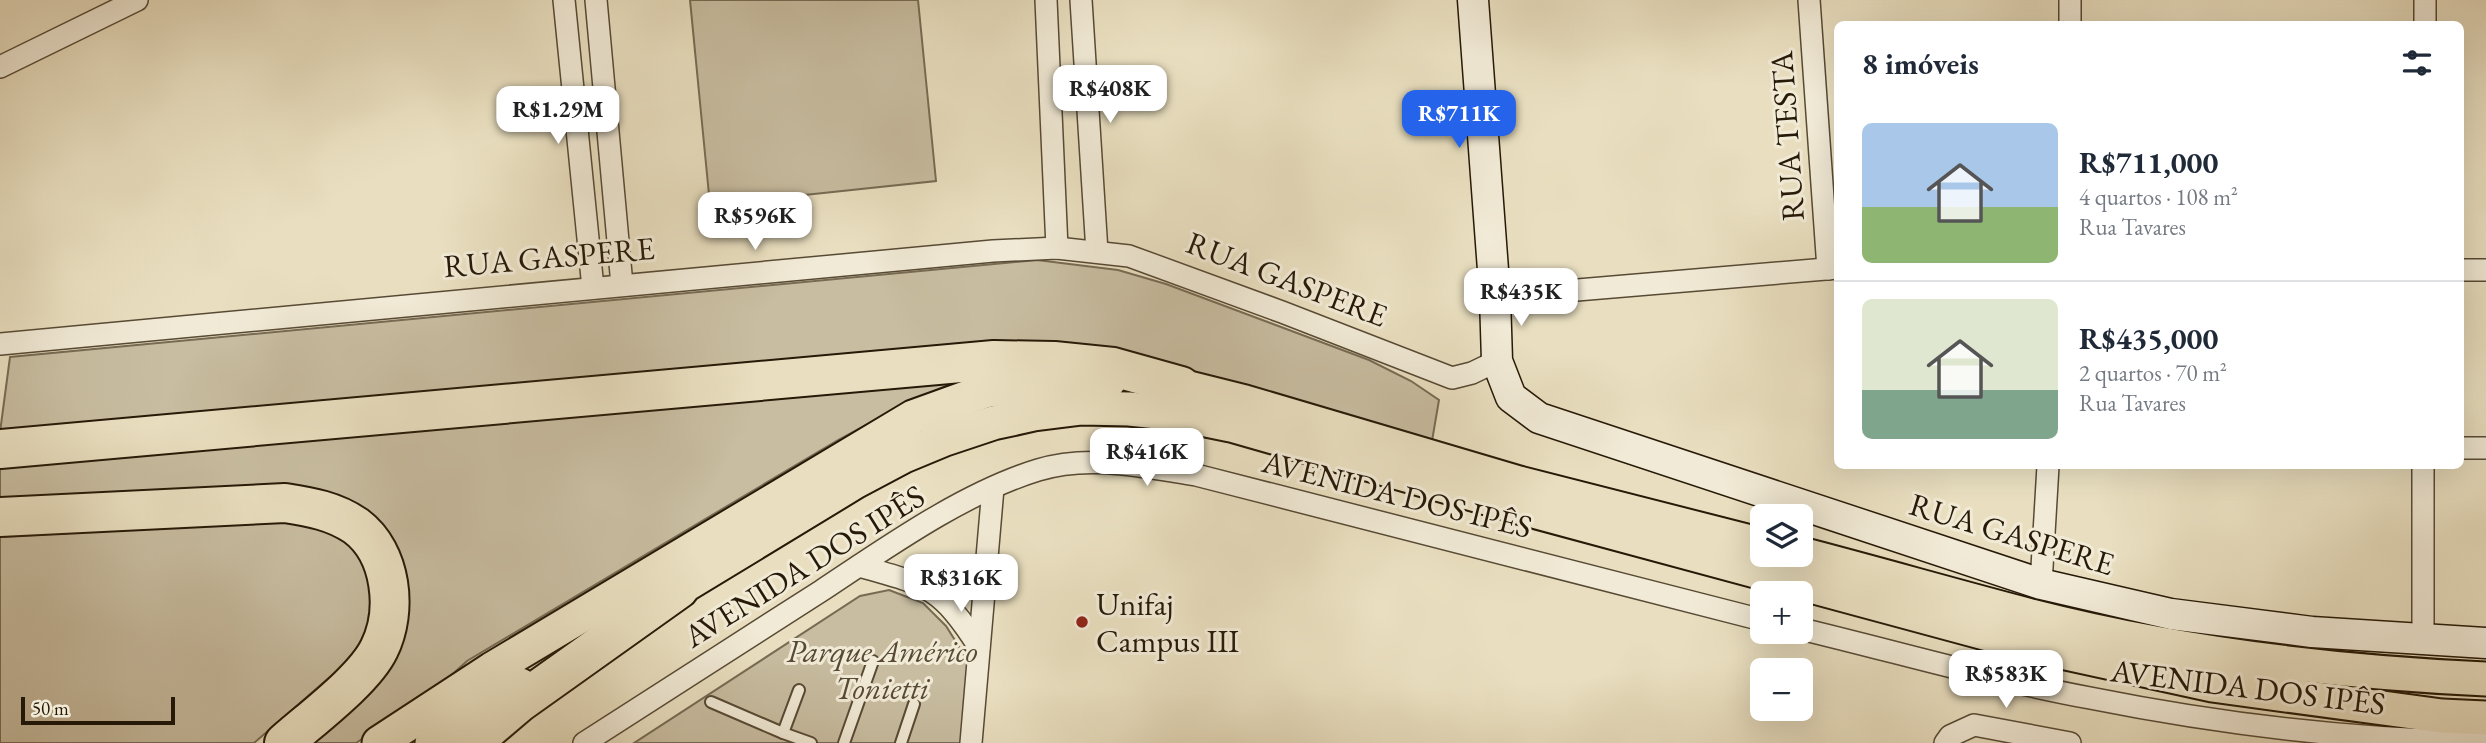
<!DOCTYPE html>
<html lang="pt">
<meta charset="utf-8">
<style>
:root{--surface:#fff;--page:#f6f6f7;--text:#1f2937;--muted:#747a83;--line:#e0e1e3;--accent:#2563eb}
body{margin:0;font-family:"EB Garamond",serif;background:var(--page);color:var(--text);height:100vh;display:flex;flex-direction:column;font-size:26px;white-space:nowrap}
*{box-sizing:border-box;margin:0}
p{font-size:23px;color:var(--muted)}
.icon{flex:none;width:38px;height:38px;fill:none;stroke:currentColor;stroke-width:2;stroke-linecap:round;stroke-linejoin:round}
.map{position:relative;flex:1;overflow:hidden}
.details{position:absolute;left:1834px;top:21px;width:630px;height:448px;display:flex;flex-direction:column;background:var(--surface);border-radius:10px;box-shadow:0 7px 28px #0002}
.details>*{flex:none}
.tools{position:absolute;left:1750px;top:504px;display:grid;gap:14px}
.tools a{display:grid;place-items:center;width:63px;height:63px;border-radius:10px;background:var(--surface);box-shadow:0 7px 28px #0002;font-size:35px}
.scale{position:absolute;left:21px;bottom:18px;width:154px;box-sizing:border-box;padding-left:7px;border:4px solid #261907;border-top:0;font-size:19px;line-height:24px;white-space:nowrap;color:#261907;-webkit-text-stroke:5px #f1ead6;paint-order:stroke}
.price{position:absolute;translate:-50% -60px;padding:0 16px;border-radius:14px;background:#fff;color:#222;font-size:23px;line-height:46px;filter:drop-shadow(0 2px 4px #0008)}
.price::after{content:'';position:absolute;left:50%;top:42px;width:21px;height:16px;margin-left:-10px;background:inherit;clip-path:polygon(0 0,100% 0,50% 100%)}
.price.selected{background:var(--accent);color:#fff}
ul{padding:0;list-style:none}
li{display:flex;align-items:center;gap:21px;height:175px;padding:0 28px}
li+li{border-top:2px solid var(--line)}
li span{display:grid;place-items:center;flex:none;width:196px;height:140px;border-radius:10px;color:#555}
li>.icon{margin-inline-start:auto}
span .icon{width:84px;height:84px;fill:#fffc;stroke-width:1}
li b{font-size:30px}
h2{display:flex;justify-content:space-between;align-items:center;height:84px;padding:0 28px;font-size:30px}
.map>svg:first-child{display:block}
.green{fill:#c8bda1;stroke:#776b54;stroke-width:2}
.lines{fill:none;stroke-linecap:round;stroke-linejoin:round}
.lane-casing{stroke:#574a35;stroke-width:14}
.street-casing{stroke:#574a35;stroke-width:24}
.secondary-casing{stroke:#261907;stroke-width:33}
.primary-casing{stroke:#261907;stroke-width:37}
.highway-casing{stroke:#261907;stroke-width:42}
.lane{stroke:#f1ead6;stroke-width:10}
.street{stroke:#f1ead6;stroke-width:21}
.secondary{stroke:#f1ead6;stroke-width:30}
.primary{stroke:#e9dfc0;stroke-width:33}
.highway{stroke:#e9dfc0;stroke-width:38}
.poi-dot{fill:#8f2418;stroke:#f1ead6;stroke-width:2.5}
.labels{text-anchor:middle;stroke-width:6;stroke-linejoin:round;paint-order:stroke}
.street-label{font-size:32px;fill:#261907;stroke:#f1ead6}
.poi-label{font-size:32px;fill:#261907;stroke:#f1ead6;text-anchor:start}
.park-label{font-size:32px;font-style:italic;fill:#574a35;stroke:#f1ead6}
</style>
<div class="map">
<svg width="2486" height="743" viewBox="0 0 2486 743">
<rect width="100%" height="100%" fill="#e9dfc0"/>
<filter id="stains"><feTurbulence type="fractalNoise" baseFrequency=".00286" numOctaves="4"/><feColorMatrix values="0 0 0 0 .2 0 0 0 0 .09 0 0 0 0 .02 0 0 0 .5 -.17"/></filter>
<radialGradient id="worn" r=".72"><stop offset=".6" stop-color="#630" stop-opacity="0"/><stop offset="1" stop-color="#630" stop-opacity=".3"/></radialGradient>
<!-- green -->
<g class="green">
<polygon points="690,0 918,0 936,181 710,205"/>
<polygon points="1037,260 1118,270 1166,284 1369,360 1411,381 1439,400 1432,441 1097,350 0,432 10,357"/>
<polygon points="953,383 905,404 838,440 467,661 436,689 356,743 299,743 391,655 358,507 0,503 0,458"/>
<polygon points="297,520 324,524 358,548 373,593 368,636 354,656 254,743 0,743 0,537"/>
<polygon points="889,590 923,603 946,626 968,661 962,743 634,743 860,596"/>
</g>
<g class="lines">
<!-- lane casing -->
<g class="lane-casing">
<g id="lane">
<polyline points="799,690 783,733 811,743"/>
<polyline points="711,702 783,733"/>
<polyline points="844,743 873,661"/>
<polyline points="901,743 914,704"/>
</g>
</g>
<!-- street casing -->
<g class="street-casing">
<g id="street">
<polyline points="564,0 593,288"/>
<polyline points="596,0 622,285"/>
<polyline points="1046,0 1057,248"/>
<polyline points="1081,0 1097,252"/>
<polyline points="1809,0 1828,269"/>
<polyline points="2070,0 2070,24"/>
<polyline points="2425,24 2425,0"/>
<polyline points="0,67 137,0"/>
<polyline points="2460,270 2486,270"/>
<polyline points="1495,297 1838,268"/>
<polyline points="0,344 993,251 1057,248 1129,256 1282,312 1452,378 1472,373 1497,361"/>
<polyline points="2460,448 2486,448"/>
<path d="M859 566C927 585 940 586 979 647"/>
<polyline points="2041,584 2048,466"/>
<path d="M1801 629C1897 652 1993 680 2090 698 2220 724 2353 740 2486 742"/>
<polyline points="2423,641 2423,466"/>
<path d="M584 743C663 692 742 642 821 591 886 548 963 493 1038 470 1089 454 1145 467 1196 475L1762 620"/>
<polyline points="971,743 993,488"/>
<polyline points="1945,743 1950,736 1974,725 2070,743"/>
</g>
</g>
<!-- secondary casing -->
<g class="secondary-casing">
<polyline id="secondary" points="1473,0 1495,297 1497,361 1511,397 1539,418 2041,584 2171,614 2312,632 2486,643"/>
</g>
<!-- primary casing -->
<g class="primary-casing">
<g id="primary">
<polyline points="1156,384 1181,386 1245,402 1519,483 1762,545"/>
<path d="M1801 554C1878 574 1954 596 2031 616 2179 654 2333 672 2486 679"/>
<polyline points="656,603 855,482 904,456 945,439 993,423 1034,414 1082,408 1129,409 1177,414 1231,425 1511,505 2029,645 2212,685 2442,716 2486,718"/>
<polyline points="379,743 492,669 913,417 985,391 1044,382 1109,381"/>
<polyline points="432,743 520,685"/>
</g>
</g>
<!-- highway casing -->
<g class="highway-casing">
<g id="highway">
<polyline points="0,449 994,360 1054,361 1113,367 1181,386"/>
<path d="M0 517 285 503C311 507 334 511 356 526 392 553 398 611 379 649 364 680 311 719 284 743"/>
<polyline points="472,743 519,703 679,589"/>
</g>
</g>
<!-- lane -->
<use href="#lane" class="lane"/>
<!-- street -->
<use href="#street" class="street"/>
<!-- secondary -->
<use href="#secondary" class="secondary"/>
<!-- primary -->
<use href="#primary" class="primary"/>
<!-- highway -->
<use href="#highway" class="highway"/>
</g>
<!-- markers -->
<circle class="poi-dot" cx="1082" cy="622" r="7"/>
<g class="labels">
<!-- street labels -->
<g class="street-label">
<text transform="translate(1787 136) rotate(-94)" y="11">RUA TESTA</text>
<text transform="translate(549 257) rotate(-5)" y="11">RUA GASPERE</text>
<text transform="translate(1287 279) rotate(21)" y="11">RUA GASPERE</text>
<text transform="translate(1397 494) rotate(14)" y="11">AVENIDA DOS IPÊS</text>
<text transform="translate(2012 534) rotate(17)" y="11">RUA GASPERE</text>
<text transform="translate(804 566) rotate(-32)" y="11">AVENIDA DOS IPÊS</text>
<text transform="translate(2248 687) rotate(7)" y="11">AVENIDA DOS IPÊS</text>
</g>
<!-- poi labels -->
<g class="poi-label">
<text x="1096" y="615">Unifaj<tspan x="1096" dy="37">Campus III</tspan></text>
</g>
<!-- park labels -->
<g class="park-label">
<text x="882" y="662">Parque Américo<tspan x="882" dy="37">Tonietti</tspan></text>
</g>
</g>
<rect width="100%" height="100%" filter="url(#stains)"/>
<rect width="100%" height="100%" fill="url(#worn)"/>
</svg>
<div class="tools">
<a><svg class="icon" aria-label="layers" viewBox="0 0 24 24"><path d="M12 4l9 5-9 5-9-5zM3 14l9 5 9-5"/></svg></a>
<a>+</a>
<a>−</a>
</div>
<div class="scale">50 m</div>
<b class="price" style="left:1110px;top:125px">R$408K</b>
<b class="price" style="left:558px;top:146px">R$1.29M</b>
<b class="price selected" style="left:1459px;top:150px">R$711K</b>
<b class="price" style="left:755px;top:252px">R$596K</b>
<b class="price" style="left:1521px;top:328px">R$435K</b>
<b class="price" style="left:1147px;top:488px">R$416K</b>
<b class="price" style="left:961px;top:614px">R$316K</b>
<b class="price" style="left:2006px;top:710px">R$583K</b>
<section class="details">
<h2>8 imóveis<svg class="icon" aria-label="filters" viewBox="0 0 24 24"><path d="M4 7h16M4 17h16"/><circle cx="9" cy="7" r="2"/><circle cx="15" cy="17" r="2"/></svg></h2>
<ul>
<li><span style="background:linear-gradient(#a9c7e8 60%,#8fb573 0)"><svg class="icon" aria-label="home" viewBox="0 0 24 24"><path d="M3 11l9-7 9 7M6 9v11h12V9"/></svg></span><div><b>R$711,000</b><p>4 quartos · 108 m²</p><p>Rua Tavares</p></div></li>
<li><span style="background:linear-gradient(#dfe7d0 65%,#7fa58c 0)"><svg class="icon" aria-label="home" viewBox="0 0 24 24"><path d="M3 11l9-7 9 7M6 9v11h12V9"/></svg></span><div><b>R$435,000</b><p>2 quartos · 70 m²</p><p>Rua Tavares</p></div></li>
</ul>
</section>
</div>
